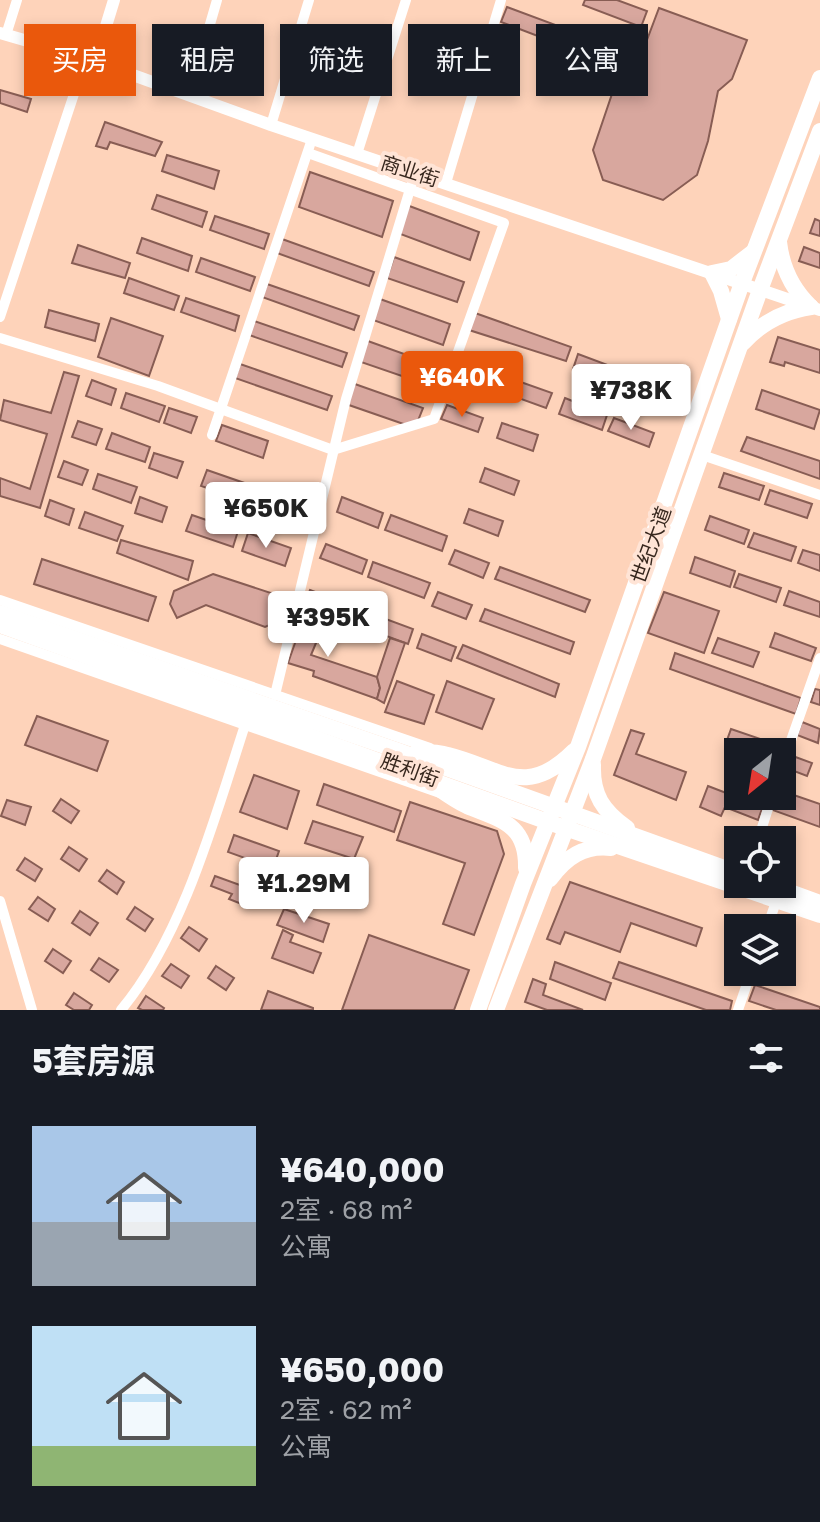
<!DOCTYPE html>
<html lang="zh">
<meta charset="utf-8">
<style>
:root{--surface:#171b24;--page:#20242c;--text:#f1f3f6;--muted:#9ea1a6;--accent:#ea580c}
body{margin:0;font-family:"Golos Text","Noto Sans SC",sans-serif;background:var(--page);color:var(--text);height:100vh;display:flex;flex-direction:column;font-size:30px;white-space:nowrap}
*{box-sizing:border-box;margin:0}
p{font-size:26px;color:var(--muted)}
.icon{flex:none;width:44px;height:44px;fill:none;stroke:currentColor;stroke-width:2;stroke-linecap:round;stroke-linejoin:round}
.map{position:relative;height:1010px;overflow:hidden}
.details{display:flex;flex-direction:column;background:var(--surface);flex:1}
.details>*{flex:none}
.top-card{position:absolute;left:24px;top:24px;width:772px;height:72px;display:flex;gap:16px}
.needle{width:52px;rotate:210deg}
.controls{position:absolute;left:724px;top:738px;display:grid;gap:16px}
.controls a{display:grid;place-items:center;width:72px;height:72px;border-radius:0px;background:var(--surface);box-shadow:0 4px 12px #0003;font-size:40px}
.price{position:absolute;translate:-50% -68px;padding:0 18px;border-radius:8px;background:#fff;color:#222;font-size:26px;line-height:52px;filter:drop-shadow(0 2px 4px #0008)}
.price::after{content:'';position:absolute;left:50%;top:48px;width:24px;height:18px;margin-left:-12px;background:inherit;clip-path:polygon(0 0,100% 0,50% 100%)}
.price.active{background:var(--accent);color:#fff}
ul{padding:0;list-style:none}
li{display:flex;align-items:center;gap:24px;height:200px;padding:0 32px}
li span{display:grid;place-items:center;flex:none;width:224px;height:160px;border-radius:0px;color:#555}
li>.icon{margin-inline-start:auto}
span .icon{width:96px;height:96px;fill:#fffc;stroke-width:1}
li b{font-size:34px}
h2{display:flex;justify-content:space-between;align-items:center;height:96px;padding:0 32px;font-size:34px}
.pill{padding:0 28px;border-radius:0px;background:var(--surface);box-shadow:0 4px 12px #0003;font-size:28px;line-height:72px}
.pill.active{background:var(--accent);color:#fff}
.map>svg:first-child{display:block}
.building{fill:#d8a79e;stroke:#885d54;stroke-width:2}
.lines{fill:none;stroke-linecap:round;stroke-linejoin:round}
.minor{stroke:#fff;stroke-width:10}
.tertiary{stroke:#fff;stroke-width:12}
.primary{stroke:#fff;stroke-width:16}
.labels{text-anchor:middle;stroke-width:8;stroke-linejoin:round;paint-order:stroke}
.street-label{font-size:20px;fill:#37271e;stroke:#ffe4d6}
</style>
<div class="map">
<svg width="820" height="1010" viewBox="0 0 820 1010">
<rect width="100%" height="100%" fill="#fed3ba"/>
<!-- building -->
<g class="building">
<polygon points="585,0 617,0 647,11 641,27 583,5"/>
<polygon points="507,7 561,27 556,43 501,22"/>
<polygon points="659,8 747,40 732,79 718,91 708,141 697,175 663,200 603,180 593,150 612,94 627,93"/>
<polygon points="575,38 630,58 624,73 570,53"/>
<polygon points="0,90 31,99 27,112 0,103"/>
<polygon points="105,122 162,142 155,156 110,142 107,149 96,146"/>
<polygon points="167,155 219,171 214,189 162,171"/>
<polygon points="310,172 393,201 382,237 299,207"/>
<polygon points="157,195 207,212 202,227 152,209"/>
<polygon points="404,204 479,232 470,260 395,232"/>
<polygon points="215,216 269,234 264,249 210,230"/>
<polygon points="815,219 820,221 820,236 810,233"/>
<polygon points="142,238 192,256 188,271 137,253"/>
<polygon points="282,239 374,272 369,286 277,253"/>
<polygon points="78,245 130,263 125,278 72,263"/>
<polygon points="804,247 820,253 820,268 799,261"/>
<polygon points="394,257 464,282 457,302 387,278"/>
<polygon points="201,258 255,277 250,291 196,272"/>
<polygon points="129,278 179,296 174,310 124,293"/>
<polygon points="267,284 359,316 354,330 262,297"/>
<polygon points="186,298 239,316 235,331 181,312"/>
<polygon points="380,299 450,324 443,345 373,320"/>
<polygon points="49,310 99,324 95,341 45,327"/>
<polygon points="475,313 571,347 566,361 469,330"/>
<polygon points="111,318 163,336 149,376 98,357"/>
<polygon points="254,321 347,353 342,367 249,335"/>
<polygon points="778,337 820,350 820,373 785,362 784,366 770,362"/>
<polygon points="365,340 435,365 428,385 358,361"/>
<polygon points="578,354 621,370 616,386 573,369"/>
<polygon points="463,359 499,372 494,386 458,373"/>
<polygon points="240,364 332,396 327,410 235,378"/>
<polygon points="64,372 79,376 40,508 0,496 0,478 30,489 47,434 0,420 4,400 51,413"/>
<polygon points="630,375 670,391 665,404 624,388"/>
<polygon points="92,380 116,389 111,405 86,396"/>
<polygon points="515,380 552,393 546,408 510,395"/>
<polygon points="352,383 423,408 415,428 346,404"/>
<polygon points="762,390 820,410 814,429 756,409"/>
<polygon points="126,393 165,406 159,422 121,408"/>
<polygon points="565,398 607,415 602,430 559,414"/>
<polygon points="447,405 483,418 478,432 441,419"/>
<polygon points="169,408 197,417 191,433 164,423"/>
<polygon points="614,418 654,433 649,447 608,431"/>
<polygon points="78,421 102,429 96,445 72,437"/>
<polygon points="502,423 538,435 533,451 497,438"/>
<polygon points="222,425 268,441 263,458 216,441"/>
<polygon points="112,433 150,447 145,462 106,449"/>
<polygon points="747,437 820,461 820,479 741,451"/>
<polygon points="154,453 183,462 177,478 149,468"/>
<polygon points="64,461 88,470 82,485 58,477"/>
<polygon points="485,468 519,481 514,495 480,482"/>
<polygon points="207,470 253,486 248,502 201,486"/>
<polygon points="724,473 764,486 759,500 719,487"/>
<polygon points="98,474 137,487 131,503 93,489"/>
<polygon points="263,489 306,504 300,521 257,505"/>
<polygon points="770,490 812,504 807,518 765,504"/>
<polygon points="140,497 167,507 162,522 135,513"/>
<polygon points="342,497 383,513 378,528 337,512"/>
<polygon points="50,500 74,509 69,525 45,516"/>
<polygon points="469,509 503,521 498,536 464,523"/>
<polygon points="85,512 123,526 117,541 79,528"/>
<polygon points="192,515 238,531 233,547 186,531"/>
<polygon points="391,515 447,536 442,551 385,530"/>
<polygon points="710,516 749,530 744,544 705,530"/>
<polygon points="248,533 291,548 285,566 242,551"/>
<polygon points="754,533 796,547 791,561 748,547"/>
<polygon points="121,540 193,561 188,580 117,553"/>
<polygon points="326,544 367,560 362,574 320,558"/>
<polygon points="455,550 489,563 483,578 449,564"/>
<polygon points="803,550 820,555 820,571 798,563"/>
<polygon points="695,557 735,571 730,587 690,573"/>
<polygon points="42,559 156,597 148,621 34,584"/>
<polygon points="373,562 430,583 424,598 368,577"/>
<polygon points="500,567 590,600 585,612 495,579"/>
<polygon points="213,574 277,595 282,610 288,612 284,623 279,621 265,627 206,605 177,618 170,604 174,591"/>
<polygon points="739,574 781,588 776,602 734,587"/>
<polygon points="310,590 351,606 346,621 304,605"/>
<polygon points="789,591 820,602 820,617 784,605"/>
<polygon points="438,592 472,605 466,619 432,606"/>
<polygon points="664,592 719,611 704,653 648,633"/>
<polygon points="308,606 328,614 311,655 377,677 380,688 377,699 313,676 314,671 288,663"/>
<polygon points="356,608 413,629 408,644 351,623"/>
<polygon points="485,609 574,642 570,654 480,621"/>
<polygon points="775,633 816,648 811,661 770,647"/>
<polygon points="422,634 456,647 451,661 417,648"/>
<polygon points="390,638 405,643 384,703 377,699 380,688 377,677"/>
<polygon points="718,638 759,652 753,667 712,653"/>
<polygon points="463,645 559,684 555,697 457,658"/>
<polygon points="675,653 801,698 796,714 670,669"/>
<polygon points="397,681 434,695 424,724 385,712"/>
<polygon points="447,681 494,699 482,729 436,712"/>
<polygon points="815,689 820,690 820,705 811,702"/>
<polygon points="37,716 108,741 97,771 25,745"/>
<polygon points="802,722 820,729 818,743 797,735"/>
<polygon points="731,729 784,747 782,752 752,752 726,743"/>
<polygon points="631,730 644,734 636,754 686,772 676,800 614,775"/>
<polygon points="790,755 812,763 807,776 786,768"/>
<polygon points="254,775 299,791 287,829 240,812"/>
<polygon points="324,784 401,811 394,832 317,805"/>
<polygon points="708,786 752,803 753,800 764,803 758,820 725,807 721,816 700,807"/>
<polygon points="782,791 820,804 820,827 767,808 771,796 782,796"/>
<polygon points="61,799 79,811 71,823 53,811"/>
<polygon points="7,800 31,807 25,825 1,816"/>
<polygon points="410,802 497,831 504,854 474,935 443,924 465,863 397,840"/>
<polygon points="313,821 363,837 354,859 305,843"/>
<polygon points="234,835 279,851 273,868 228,852"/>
<polygon points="69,847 87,859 79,871 61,859"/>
<polygon points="25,858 42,869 35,881 17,870"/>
<polygon points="302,859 337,872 331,889 296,877"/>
<polygon points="107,870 124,882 117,894 99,881"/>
<polygon points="215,876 251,889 244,905 229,899 232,894 211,886"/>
<polygon points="570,882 702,928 696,946 631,923 620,952 565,932 560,944 547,939"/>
<polygon points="38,897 55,909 48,921 29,909"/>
<polygon points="135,907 153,919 145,931 127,919"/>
<polygon points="284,909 329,924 323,942 277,925"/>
<polygon points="80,911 98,923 90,935 72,923"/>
<polygon points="189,927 207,939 199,951 181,938"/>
<polygon points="283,930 293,935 290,942 321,953 313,973 272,958"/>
<polygon points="369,935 469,970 454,1010 342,1010"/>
<polygon points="53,949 71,961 63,973 45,961"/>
<polygon points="99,958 118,970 109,982 91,970"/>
<polygon points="555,962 611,983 605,1000 550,979"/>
<polygon points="619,962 732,1001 730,1010 706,1010 613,978"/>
<polygon points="171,964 189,976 181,988 162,976"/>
<polygon points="216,966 234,978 226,990 208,978"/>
<polygon points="533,979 546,984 543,995 583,1010 547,1010 525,1002"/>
<polygon points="755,985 820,1007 820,1010 776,1010 749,1001"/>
<polygon points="268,991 313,1008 313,1010 261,1010"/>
<polygon points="74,993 92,1005 89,1010 74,1010 66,1005"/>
<polygon points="146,996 164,1008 163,1010 142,1010 138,1008"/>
</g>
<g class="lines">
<!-- minor -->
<g class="minor">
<polyline points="6,35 17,0"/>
<polyline points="197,69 217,0"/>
<polyline points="271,125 309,0"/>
<polyline points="357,154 406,0"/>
<polyline points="446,183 501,0"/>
<polyline points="0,317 86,58"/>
<polyline points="0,338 158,386 333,450 434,419 504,223 308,153"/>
<polyline points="212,435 312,139"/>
<polyline points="702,455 820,495"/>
<polyline points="0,600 430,748"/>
<polyline points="0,639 440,793"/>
<polyline points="275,695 346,399 415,173"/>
<polyline points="782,766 820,658"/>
<polyline points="758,840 772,796"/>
<polyline points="0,901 32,1010"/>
<polyline points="767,928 778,896"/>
<path d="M121 1010C183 936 215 817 245 725"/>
<polyline points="738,1010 751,972"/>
</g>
<!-- tertiary -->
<g class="tertiary">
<polyline points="0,33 86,58 271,125 820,310"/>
<polyline points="95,62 114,0"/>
</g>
<!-- primary -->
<g class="primary">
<path d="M779 242C782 268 792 289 811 307"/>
<polyline points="729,319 721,291 712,273 731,269 753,252"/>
<path d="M743 343C762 322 784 311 811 307"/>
<polyline points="0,613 396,750 738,873"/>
<polyline points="0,625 565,828 820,915"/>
<path d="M417 752C428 752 439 752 448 755 501 768 525 800 574 751"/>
<path d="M593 765C592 795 603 811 627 828"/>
<path d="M435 786C445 793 456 801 467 806 501 820 527 824 526 868"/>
<path d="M550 879C566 857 584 845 611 848"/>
<polyline points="768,884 820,903"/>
<polyline points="478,1010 523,884 578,747 742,283 820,78"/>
<polyline points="496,1010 593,759 760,290 820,131"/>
</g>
</g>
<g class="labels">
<!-- street labels -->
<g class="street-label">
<text transform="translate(410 171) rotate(18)" y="7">商业街</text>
<text transform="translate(651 545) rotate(-70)" y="7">世纪大道</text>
<text transform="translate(410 770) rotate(20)" y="7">胜利街</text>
</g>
</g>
</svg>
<div class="controls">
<a><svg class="needle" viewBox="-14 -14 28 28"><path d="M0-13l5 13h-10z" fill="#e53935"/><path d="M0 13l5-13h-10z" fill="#9ea1a6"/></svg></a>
<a><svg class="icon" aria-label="locate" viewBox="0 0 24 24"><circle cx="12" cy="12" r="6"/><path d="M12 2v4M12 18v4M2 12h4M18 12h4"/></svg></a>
<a><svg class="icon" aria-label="layers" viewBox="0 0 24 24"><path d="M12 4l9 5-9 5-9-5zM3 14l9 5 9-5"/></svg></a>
</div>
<b class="price active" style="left:462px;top:419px">¥640K</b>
<b class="price" style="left:631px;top:432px">¥738K</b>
<b class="price" style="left:266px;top:550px">¥650K</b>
<b class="price" style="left:328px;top:659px">¥395K</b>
<b class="price" style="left:304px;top:925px">¥1.29M</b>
<div class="top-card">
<a class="pill active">买房</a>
<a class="pill">租房</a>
<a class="pill">筛选</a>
<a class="pill">新上</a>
<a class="pill">公寓</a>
</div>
</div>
<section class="details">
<h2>5套房源<svg class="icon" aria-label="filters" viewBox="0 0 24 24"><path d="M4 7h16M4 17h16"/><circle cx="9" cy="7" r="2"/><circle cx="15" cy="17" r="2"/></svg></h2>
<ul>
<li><span style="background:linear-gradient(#a9c7e8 60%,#9aa5b1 0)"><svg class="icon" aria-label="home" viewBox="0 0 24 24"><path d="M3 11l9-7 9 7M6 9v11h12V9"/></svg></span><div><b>¥640,000</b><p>2室 · 68 m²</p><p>公寓</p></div></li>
<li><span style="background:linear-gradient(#bfe0f5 75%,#8fb573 0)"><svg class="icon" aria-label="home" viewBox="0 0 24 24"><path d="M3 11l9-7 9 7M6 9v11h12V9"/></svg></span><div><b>¥650,000</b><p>2室 · 62 m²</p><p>公寓</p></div></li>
</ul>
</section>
